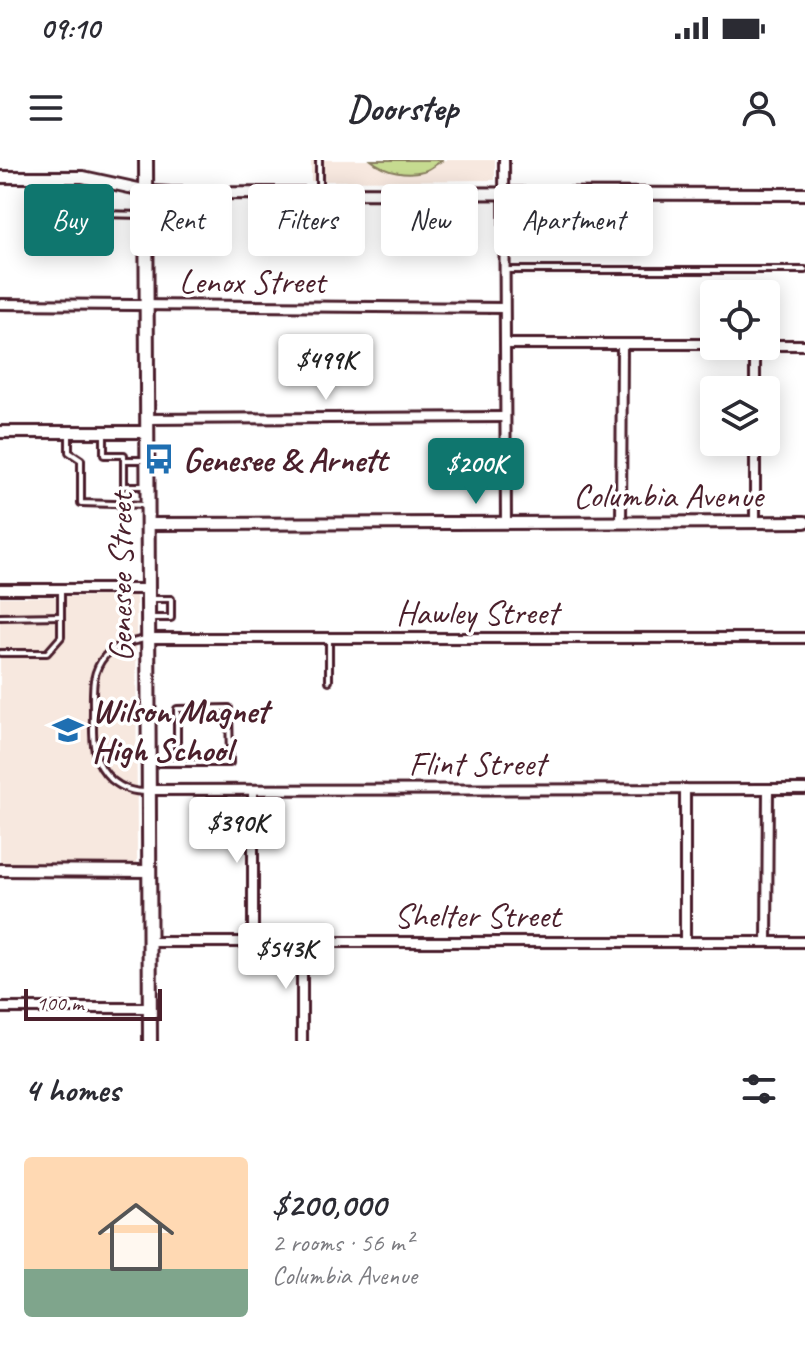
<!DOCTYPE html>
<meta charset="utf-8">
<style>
:root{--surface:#fff;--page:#f2f2f3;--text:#2b2b33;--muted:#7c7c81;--line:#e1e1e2;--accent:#0f766e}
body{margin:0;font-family:Caveat,sans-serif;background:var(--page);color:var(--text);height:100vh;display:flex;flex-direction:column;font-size:30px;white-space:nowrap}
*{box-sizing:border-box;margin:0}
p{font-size:26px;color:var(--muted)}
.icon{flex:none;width:44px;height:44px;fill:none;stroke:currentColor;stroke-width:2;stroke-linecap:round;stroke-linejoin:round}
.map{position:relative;height:881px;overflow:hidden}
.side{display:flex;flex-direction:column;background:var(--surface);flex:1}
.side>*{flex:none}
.top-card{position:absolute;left:24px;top:24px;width:758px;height:72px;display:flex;gap:16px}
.buttons{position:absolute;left:700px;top:120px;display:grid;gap:16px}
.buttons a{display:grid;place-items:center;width:80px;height:80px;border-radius:8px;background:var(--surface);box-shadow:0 4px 20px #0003;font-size:40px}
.scale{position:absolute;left:24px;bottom:20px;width:138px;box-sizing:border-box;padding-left:8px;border:4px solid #4a1f2b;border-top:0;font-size:22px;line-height:28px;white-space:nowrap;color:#4a1f2b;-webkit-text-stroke:6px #fff;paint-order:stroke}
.price{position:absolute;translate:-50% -68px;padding:0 18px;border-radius:8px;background:#fff;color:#222;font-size:26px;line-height:52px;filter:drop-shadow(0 2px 4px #0008)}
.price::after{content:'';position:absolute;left:50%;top:48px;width:24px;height:18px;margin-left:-12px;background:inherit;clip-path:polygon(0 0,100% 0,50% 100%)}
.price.current{background:var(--accent);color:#fff}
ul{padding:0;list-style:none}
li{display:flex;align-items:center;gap:24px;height:200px;padding:0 24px}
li+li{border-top:2px solid var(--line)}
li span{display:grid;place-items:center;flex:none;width:224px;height:160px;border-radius:8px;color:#555}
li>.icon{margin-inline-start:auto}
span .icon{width:96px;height:96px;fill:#fffc;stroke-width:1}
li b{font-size:34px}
h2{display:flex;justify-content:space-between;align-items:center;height:96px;padding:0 24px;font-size:34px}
.chip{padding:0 28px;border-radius:8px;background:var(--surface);box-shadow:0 4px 20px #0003;font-size:28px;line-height:72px}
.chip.current{background:var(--accent);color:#fff}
.status{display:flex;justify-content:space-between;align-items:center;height:56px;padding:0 40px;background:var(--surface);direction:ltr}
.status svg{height:22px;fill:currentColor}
header{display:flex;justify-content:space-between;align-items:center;height:104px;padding:0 24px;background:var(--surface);font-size:36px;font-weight:700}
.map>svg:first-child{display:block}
.built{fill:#f7e8df}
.park{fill:#c6db90;stroke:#887d5e;stroke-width:2}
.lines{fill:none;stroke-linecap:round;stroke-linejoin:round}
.service-casing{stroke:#4a1f2b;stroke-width:10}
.minor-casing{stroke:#4a1f2b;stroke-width:14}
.tertiary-casing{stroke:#4a1f2b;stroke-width:16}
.primary-casing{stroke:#4a1f2b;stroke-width:18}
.service{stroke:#fff;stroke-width:4}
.minor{stroke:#fff;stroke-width:8}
.tertiary{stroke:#fff;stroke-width:10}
.primary{stroke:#fff;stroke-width:12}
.labels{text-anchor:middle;stroke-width:7;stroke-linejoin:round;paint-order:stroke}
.street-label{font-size:34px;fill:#4a1f2b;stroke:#fff}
.poi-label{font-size:34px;font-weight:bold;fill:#4a1f2b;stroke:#fff;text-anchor:start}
</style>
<div class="status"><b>09:10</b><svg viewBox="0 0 49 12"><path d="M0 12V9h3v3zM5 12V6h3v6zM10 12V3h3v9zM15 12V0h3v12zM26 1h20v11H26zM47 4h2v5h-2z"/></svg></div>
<header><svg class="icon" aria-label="menu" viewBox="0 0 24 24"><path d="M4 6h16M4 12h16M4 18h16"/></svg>Doorstep<svg class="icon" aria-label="person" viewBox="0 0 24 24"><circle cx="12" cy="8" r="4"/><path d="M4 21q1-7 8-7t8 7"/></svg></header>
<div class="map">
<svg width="805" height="881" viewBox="0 0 805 881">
<rect width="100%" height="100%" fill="#fff"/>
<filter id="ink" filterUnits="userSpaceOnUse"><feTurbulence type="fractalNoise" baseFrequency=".0125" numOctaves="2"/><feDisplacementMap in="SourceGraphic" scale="16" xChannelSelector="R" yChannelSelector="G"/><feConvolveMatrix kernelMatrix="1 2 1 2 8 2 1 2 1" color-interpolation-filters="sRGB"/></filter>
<g filter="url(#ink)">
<!-- built -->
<g class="built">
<polygon points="311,0 495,0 495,20 311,21"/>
<polygon points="136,436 137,703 0,703 0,437"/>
</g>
<!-- park -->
<path class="park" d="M371 0H443C437 3 431 9 424 11 407 15 385 12 371 0Z"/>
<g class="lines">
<!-- service casing -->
<g class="service-casing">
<g id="service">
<polyline points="319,0 319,31"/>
<polyline points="99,54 144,55"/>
<polyline points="166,59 204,59 204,35"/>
<polyline points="507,110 805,110"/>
<polyline points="104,274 104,295 124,295 124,326 143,326"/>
<polyline points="69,275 69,292 81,300 81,343 146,345"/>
<polyline points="124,300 146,300"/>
<polyline points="151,439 171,439 171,458 152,458"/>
<polyline points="0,457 61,456"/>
<path d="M145 479C131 482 115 485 105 496 91 512 93 531 93 550 93 578 90 600 112 620 123 629 133 632 147 632"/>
<polyline points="329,480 329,521"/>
<polyline points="0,493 47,493 61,477 61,429"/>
<polyline points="149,603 230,603 229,548 177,549 177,603"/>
</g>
</g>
<!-- minor casing -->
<g class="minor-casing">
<g id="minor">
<polyline points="504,0 506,363"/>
<polyline points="0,144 504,148"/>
<polyline points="505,184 714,184"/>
<polyline points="766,185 805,185"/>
<polyline points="755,186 755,230"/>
<polyline points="148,259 505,257"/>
<polyline points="755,282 755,362"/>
<polyline points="621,363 622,184"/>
<polyline points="0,429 148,429"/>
<polyline points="149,478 805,478"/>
<polyline points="685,629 685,782"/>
<polyline points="149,630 805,629"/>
<polyline points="253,630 253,781"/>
<polyline points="302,781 302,881"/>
<polyline points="149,782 805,782"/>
<polyline points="767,782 768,629"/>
<polyline points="0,848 149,848"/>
</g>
</g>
<!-- tertiary casing -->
<g class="tertiary-casing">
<g id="tertiary">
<polyline points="0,17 83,17 152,32 170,33 805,34"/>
<polyline points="0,272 148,272"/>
<polyline points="148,364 805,362"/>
<polyline points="0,710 149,711"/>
</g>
</g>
<!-- primary casing -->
<g class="primary-casing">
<polyline id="primary" points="146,0 150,881"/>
</g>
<!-- service -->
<use href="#service" class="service"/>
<!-- minor -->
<use href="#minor" class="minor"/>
<!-- tertiary -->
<use href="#tertiary" class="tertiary"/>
<!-- primary -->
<use href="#primary" class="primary"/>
</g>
</g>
<!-- icons -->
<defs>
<g id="bus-bare" transform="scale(2.4)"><path d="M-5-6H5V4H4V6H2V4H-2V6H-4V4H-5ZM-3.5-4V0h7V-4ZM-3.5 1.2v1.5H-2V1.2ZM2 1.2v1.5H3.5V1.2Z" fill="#1f6fb2" stroke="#fff" stroke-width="2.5" paint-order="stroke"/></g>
<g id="school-bare" transform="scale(2.4)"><path d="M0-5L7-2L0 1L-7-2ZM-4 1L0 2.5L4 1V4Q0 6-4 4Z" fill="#1f6fb2" stroke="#fff" stroke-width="2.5" paint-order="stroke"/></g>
</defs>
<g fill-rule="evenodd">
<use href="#bus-bare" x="159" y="299"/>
<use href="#school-bare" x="68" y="570"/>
</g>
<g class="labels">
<!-- street labels -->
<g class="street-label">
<text x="252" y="133">Lenox Street</text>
<text x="668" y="347">Columbia Avenue</text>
<text transform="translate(120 417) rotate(-90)" y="12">Genesee Street</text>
<text x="477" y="464">Hawley Street</text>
<text x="477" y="615">Flint Street</text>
<text x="477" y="767">Shelter Street</text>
</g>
<!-- poi labels -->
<g class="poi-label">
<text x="183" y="311">Genesee &amp; Arnett</text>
<text x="92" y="562">Wilson Magnet<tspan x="92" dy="39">High School</tspan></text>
</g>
</g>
</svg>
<div class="buttons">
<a><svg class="icon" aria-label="locate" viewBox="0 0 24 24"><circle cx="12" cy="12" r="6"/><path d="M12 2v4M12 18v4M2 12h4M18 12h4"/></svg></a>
<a><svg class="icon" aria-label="layers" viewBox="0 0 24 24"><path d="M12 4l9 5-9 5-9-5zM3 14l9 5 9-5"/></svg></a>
</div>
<div class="scale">100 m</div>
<b class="price" style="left:326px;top:242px">$499K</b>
<b class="price current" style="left:476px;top:346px">$200K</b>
<b class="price" style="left:237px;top:705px">$390K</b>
<b class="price" style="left:286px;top:831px">$543K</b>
<div class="top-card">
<a class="chip current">Buy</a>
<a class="chip">Rent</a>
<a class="chip">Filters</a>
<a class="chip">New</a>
<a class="chip">Apartment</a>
</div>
</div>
<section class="side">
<h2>4 homes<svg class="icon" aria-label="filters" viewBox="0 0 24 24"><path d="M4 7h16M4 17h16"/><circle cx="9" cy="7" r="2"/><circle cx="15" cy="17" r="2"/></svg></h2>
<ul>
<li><span style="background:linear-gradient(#ffd9b3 70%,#7fa58c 0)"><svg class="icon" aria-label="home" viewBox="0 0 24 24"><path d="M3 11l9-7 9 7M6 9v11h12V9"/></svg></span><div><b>$200,000</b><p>2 rooms · 56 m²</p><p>Columbia Avenue</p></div></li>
</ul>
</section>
